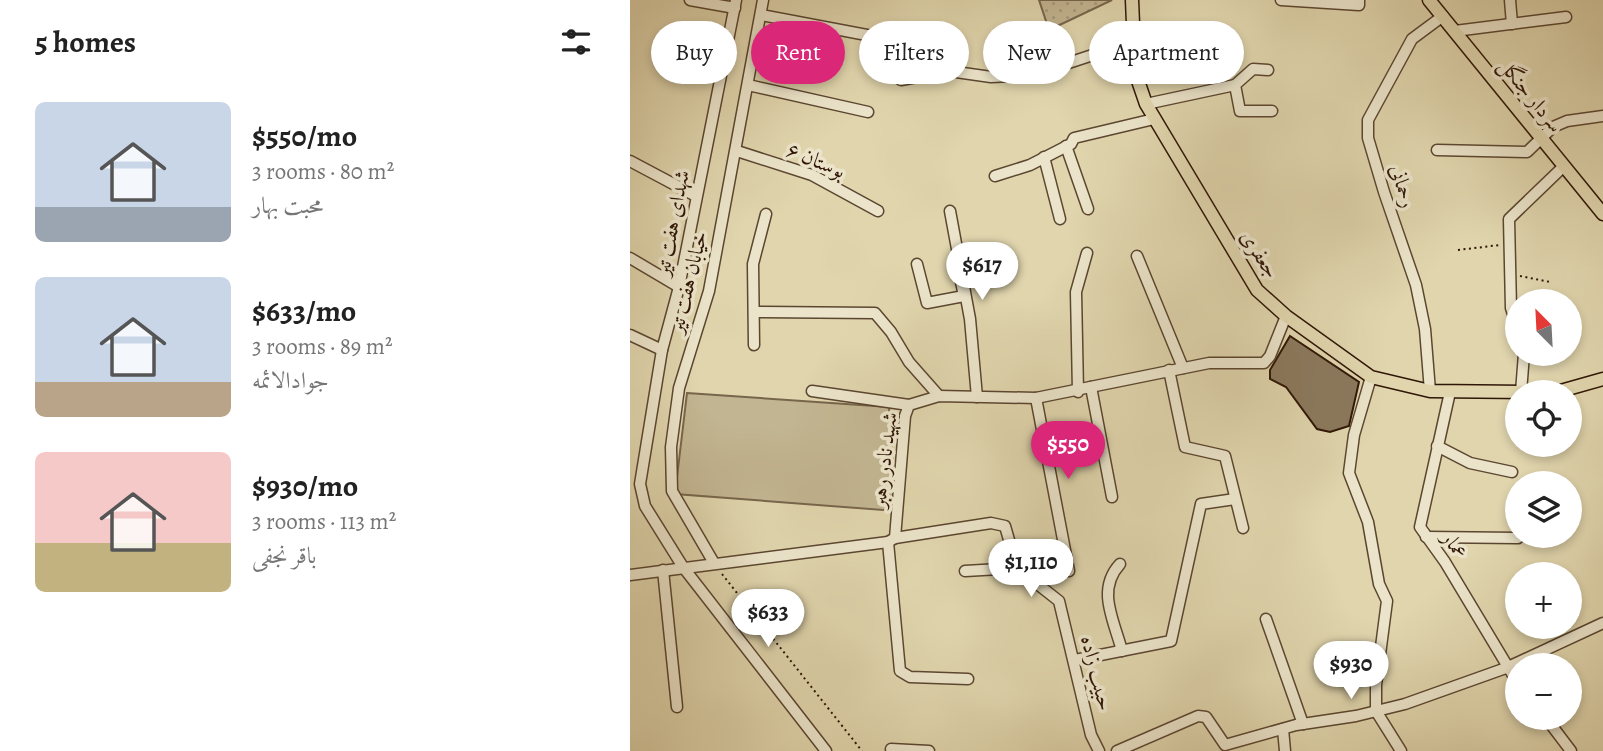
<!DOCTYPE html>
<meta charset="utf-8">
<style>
:root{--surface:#fff;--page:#f2f2f2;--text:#222;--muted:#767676;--accent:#db2777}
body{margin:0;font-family:Alegreya,Amiri,serif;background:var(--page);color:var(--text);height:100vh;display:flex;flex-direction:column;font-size:26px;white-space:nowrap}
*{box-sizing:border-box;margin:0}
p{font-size:23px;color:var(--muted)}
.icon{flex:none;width:38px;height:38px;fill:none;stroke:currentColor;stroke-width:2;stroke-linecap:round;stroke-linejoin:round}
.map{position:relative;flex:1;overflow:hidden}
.panel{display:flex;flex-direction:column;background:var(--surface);width:630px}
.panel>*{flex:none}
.top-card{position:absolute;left:21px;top:21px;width:665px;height:63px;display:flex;gap:14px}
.needle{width:46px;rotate:336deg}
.buttons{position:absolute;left:875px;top:289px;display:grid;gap:14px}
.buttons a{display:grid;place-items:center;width:77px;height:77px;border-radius:50%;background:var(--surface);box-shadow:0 4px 10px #0003;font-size:35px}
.price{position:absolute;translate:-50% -60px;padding:0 16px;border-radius:24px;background:#fff;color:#222;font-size:23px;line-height:46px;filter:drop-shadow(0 2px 4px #0008)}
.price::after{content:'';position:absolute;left:50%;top:42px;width:21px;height:16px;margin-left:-10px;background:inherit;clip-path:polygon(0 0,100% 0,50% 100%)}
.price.on{background:var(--accent);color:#fff}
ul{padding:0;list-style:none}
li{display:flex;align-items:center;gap:21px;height:175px;padding:0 35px}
li span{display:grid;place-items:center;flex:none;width:196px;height:140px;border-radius:10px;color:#555}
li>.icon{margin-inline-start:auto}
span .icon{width:84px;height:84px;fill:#fffc;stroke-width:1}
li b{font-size:30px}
h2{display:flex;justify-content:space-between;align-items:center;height:84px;padding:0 35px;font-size:30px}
.pill{padding:0 24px;border-radius:32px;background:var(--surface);box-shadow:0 4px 10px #0003;font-size:24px;line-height:63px}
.pill.on{background:var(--accent);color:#fff}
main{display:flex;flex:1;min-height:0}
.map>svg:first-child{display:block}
.park{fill:url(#park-dots);stroke:#78664c;stroke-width:2}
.pitch{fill:#c2b591;stroke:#78664c;stroke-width:2}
.building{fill:#8b795d;stroke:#2f1606;stroke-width:2}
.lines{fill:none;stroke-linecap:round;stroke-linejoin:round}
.minor-casing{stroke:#5b4630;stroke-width:13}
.major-casing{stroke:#2f1606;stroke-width:15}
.path{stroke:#2f1606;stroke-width:2;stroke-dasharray:2 3.5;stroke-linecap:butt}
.minor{stroke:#ebe4ca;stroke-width:10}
.major{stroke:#e0d5ad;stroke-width:12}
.labels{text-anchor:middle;stroke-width:7;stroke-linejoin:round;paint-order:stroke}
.street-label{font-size:21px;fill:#2f1606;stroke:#ebe4ca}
</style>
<main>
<section class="panel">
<h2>5 homes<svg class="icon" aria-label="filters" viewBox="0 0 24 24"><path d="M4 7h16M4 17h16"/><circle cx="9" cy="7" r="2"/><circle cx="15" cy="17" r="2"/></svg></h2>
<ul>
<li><span style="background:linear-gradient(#c9d6e8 75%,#9aa5b1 0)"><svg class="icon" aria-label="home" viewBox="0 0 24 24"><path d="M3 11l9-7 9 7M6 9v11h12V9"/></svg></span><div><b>$550/mo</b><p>3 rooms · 80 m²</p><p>محبت بهار</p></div></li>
<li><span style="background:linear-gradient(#c9d6e8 75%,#b9a48a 0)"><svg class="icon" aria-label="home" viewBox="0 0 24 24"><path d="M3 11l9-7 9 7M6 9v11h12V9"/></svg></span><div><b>$633/mo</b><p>3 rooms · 89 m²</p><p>جوادالائمه</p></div></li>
<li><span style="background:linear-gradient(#f6c9c9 65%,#c2b280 0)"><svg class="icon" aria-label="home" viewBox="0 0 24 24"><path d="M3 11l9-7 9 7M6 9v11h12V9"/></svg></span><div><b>$930/mo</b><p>3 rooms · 113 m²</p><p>باقر نجفی</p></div></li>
</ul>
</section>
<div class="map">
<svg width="973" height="751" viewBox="0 0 973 751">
<defs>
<pattern id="park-dots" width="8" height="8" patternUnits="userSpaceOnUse" patternTransform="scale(1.75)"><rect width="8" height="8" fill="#c2b591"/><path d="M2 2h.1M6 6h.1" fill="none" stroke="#a79b7c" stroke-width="1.8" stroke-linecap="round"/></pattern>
</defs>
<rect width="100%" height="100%" fill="#e0d5ad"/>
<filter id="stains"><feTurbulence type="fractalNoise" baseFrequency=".00286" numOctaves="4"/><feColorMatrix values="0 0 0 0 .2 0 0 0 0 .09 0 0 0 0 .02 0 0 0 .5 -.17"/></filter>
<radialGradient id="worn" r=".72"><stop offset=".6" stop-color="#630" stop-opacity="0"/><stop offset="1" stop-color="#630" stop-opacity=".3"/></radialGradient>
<!-- park -->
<polygon class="park" points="409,0 482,0 419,30"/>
<!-- pitch -->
<polygon class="pitch" points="57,393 259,407 266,511 45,494"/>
<!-- building -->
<polygon class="building" points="660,336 729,382 719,426 700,432 687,429 656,387 640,379 640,370"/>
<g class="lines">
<!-- minor casing -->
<g class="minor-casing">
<g id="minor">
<polyline points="60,0 105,8"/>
<polyline points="106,0 49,287 32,350 10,484 15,506 53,567 196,751"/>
<polyline points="651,0 729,5 729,0"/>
<polyline points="880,0 882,24"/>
<polyline points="131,15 242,36"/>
<polyline points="825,31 936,17"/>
<polyline points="638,70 623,69 605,85 610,111 642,111"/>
<polyline points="271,80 319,71 361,77 402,75 502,42"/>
<polyline points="118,85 238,112"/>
<polyline points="516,104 605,85"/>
<polyline points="436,146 458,209"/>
<polyline points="807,150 897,152 923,127 937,121 973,116"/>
<polyline points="107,151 182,175 248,211"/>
<polyline points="414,157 430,219"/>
<polyline points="0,161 66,196"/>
<polyline points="365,176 400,165 441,144 444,138 524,119"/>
<polyline points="320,211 340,319 347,397"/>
<polyline points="507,256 553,368"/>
<polyline points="0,258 49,287"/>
<polyline points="287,264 297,303 334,296 331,282 375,276"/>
<polyline points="126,312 245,313 261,332 279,362 309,396"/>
<polyline points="887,326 881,308 879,219 934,166"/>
<polyline points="0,335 32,350"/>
<polyline points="124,345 123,264 136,214"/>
<polyline points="539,370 555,447 595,456 613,528"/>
<polyline points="741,377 724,435 719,473 738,522 749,584 757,601 746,685 746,711 771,751"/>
<polyline points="461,387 482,497"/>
<polyline points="182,391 279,405"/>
<polyline points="800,391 795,329 786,285 754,192 738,138 738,120 782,39 813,16"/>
<polyline points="448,392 446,292 457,253"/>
<polyline points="820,392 790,527 815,562 887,682"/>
<polyline points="891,392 894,354"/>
<polyline points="406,398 439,571"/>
<polyline points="807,446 840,463 882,472"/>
<polyline points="796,537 888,538 888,536"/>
<polyline points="265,538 361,523 375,526 387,568 429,601 461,735 469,751"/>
<polyline points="258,542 270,671 280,677 338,679"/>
<polyline points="84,563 42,491 41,447 49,388 79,291 133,0"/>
<path d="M490 564C466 590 484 620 492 651"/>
<polyline points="33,570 47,707"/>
<polyline points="335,571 387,568"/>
<polyline points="0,575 258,542 265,538 275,416 279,405 309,396 406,398 579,363 634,363 640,356 656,316"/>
<polyline points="636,619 673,724"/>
<polyline points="445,660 541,641 571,504 605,499"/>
<polyline points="916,718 941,751"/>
<polyline points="653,729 655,751"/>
<polyline points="261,749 299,751"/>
<polyline points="487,751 568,716 576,717 595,745 666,725 726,716 775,704 876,668 973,623"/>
</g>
</g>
<!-- major casing -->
<g class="major-casing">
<g id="major">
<polyline points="502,0 505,72 516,104 627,290 656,316 741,377 800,391 904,392"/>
<polyline points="799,0 973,214"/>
<polyline points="927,392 973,379"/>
</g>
</g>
<!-- path -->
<g class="path">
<polyline points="828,250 870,245"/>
<polyline points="890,276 920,282"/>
<polyline points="92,574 232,751"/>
</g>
<!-- minor -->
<use href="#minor" class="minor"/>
<!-- major -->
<use href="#major" class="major"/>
</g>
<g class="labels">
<!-- street labels -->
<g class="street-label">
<text transform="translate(901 95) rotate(51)" y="7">سردار جنگل</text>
<text transform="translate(186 160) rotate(23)" y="7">بوستان ۶</text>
<text transform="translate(773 186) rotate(73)" y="7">رحمانی</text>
<text transform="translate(42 223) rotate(-79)" y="7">شهدای هفت تیر</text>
<text transform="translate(630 254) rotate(57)" y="7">جعفری</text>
<text transform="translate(58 282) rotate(-76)" y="7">خیابان هفت تیر</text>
<text transform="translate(254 460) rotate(-83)" y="7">شهید نادر رهبر</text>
<text transform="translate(825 545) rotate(55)" y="7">عمار</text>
<text transform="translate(467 673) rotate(76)" y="7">حبیب زاده</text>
</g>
</g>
<rect width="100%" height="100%" filter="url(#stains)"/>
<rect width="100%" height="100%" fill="url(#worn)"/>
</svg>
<div class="buttons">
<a><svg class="needle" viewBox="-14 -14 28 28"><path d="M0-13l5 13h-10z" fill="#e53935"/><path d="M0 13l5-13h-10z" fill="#767676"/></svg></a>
<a><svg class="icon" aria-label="locate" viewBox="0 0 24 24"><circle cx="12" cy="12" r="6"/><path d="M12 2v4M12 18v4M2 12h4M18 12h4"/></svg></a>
<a><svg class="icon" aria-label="layers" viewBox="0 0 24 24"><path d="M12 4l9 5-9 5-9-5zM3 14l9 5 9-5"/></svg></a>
<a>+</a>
<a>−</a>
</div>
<b class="price" style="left:352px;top:302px">$617</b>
<b class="price on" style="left:438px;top:481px">$550</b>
<b class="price" style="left:401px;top:599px">$1,110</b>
<b class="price" style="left:138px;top:649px">$633</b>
<b class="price" style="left:721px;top:701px">$930</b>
<div class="top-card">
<a class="pill">Buy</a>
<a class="pill on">Rent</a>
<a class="pill">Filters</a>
<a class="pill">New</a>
<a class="pill">Apartment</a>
</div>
</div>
</main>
